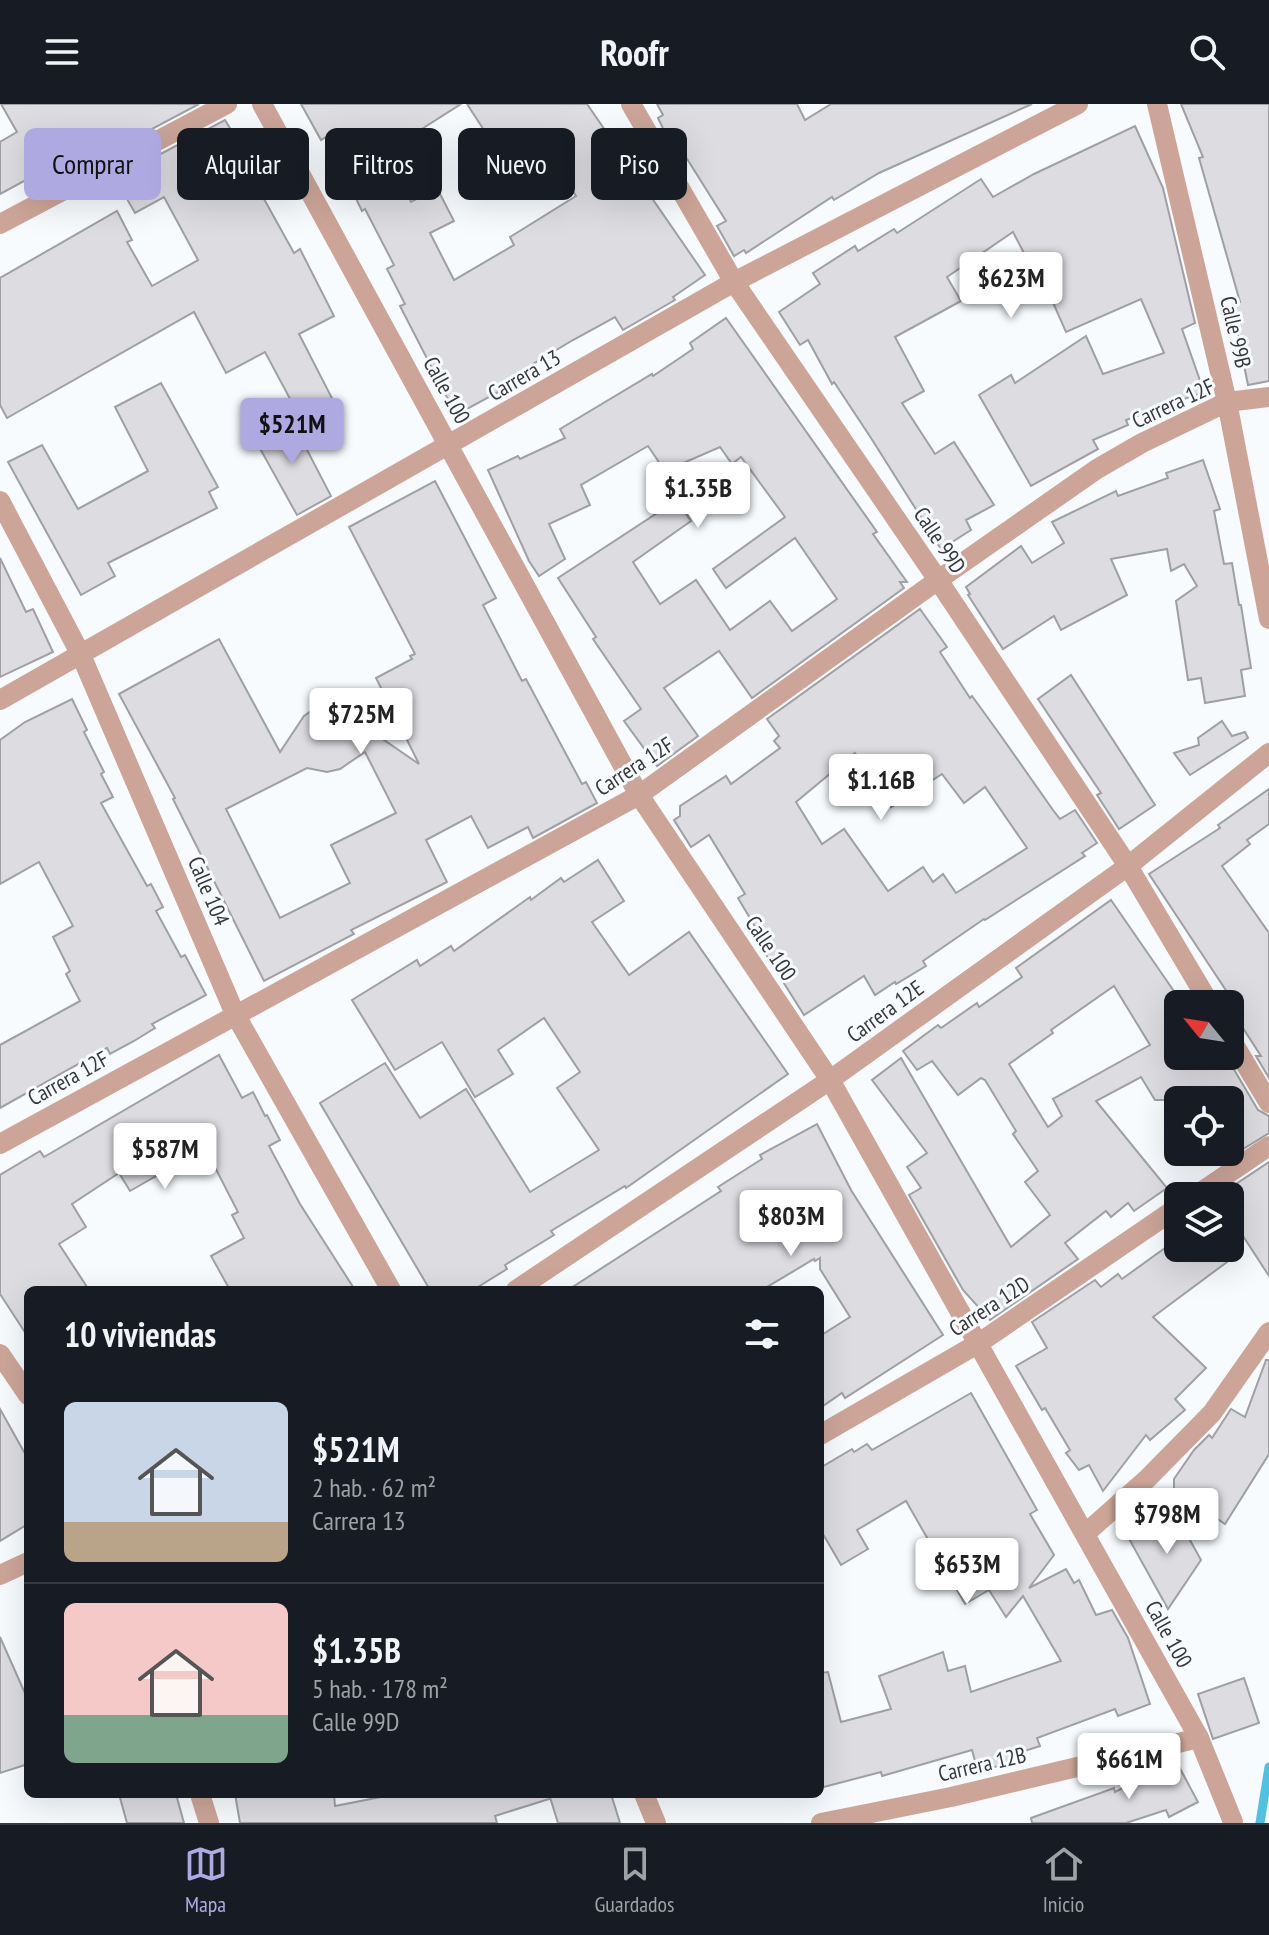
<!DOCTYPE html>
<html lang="es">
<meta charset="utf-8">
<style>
:root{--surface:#171b24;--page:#242831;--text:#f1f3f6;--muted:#9ea1a6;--line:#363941;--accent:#afa9e1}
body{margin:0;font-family:"PT Sans Narrow",sans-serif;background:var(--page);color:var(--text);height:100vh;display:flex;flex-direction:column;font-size:30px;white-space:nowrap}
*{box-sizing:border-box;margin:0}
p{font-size:26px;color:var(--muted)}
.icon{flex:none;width:44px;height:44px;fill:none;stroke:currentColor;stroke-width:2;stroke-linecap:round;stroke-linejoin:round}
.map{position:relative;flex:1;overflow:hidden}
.drawer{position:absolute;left:24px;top:1182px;width:800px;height:512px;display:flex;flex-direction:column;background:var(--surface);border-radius:12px;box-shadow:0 8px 32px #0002}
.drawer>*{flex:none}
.banner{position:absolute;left:24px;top:24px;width:800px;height:72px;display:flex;gap:16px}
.needle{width:52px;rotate:300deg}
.tools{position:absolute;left:1164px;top:886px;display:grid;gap:16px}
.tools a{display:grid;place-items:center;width:80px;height:80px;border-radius:12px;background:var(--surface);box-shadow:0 8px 32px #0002;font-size:40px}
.price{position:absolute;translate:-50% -68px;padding:0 18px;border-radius:8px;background:#fff;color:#222;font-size:26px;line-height:52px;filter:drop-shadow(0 2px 4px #0008)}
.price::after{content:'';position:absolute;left:50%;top:48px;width:24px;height:18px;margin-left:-12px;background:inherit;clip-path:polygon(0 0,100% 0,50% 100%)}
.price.current{background:var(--accent);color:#111}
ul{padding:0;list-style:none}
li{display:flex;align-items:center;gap:24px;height:200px;padding:0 40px}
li+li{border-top:2px solid var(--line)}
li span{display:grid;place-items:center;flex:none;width:224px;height:160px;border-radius:12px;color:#555}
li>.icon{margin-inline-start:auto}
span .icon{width:96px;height:96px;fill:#fffc;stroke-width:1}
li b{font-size:34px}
h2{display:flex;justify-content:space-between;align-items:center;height:96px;padding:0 40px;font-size:34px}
.chip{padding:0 28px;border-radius:12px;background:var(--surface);box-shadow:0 8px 32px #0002;font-size:28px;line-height:72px}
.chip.current{background:var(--accent);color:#111}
header{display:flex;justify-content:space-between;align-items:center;height:104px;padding:0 40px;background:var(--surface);font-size:36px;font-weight:700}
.tab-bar{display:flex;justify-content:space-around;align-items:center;height:112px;border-top:2px solid var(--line);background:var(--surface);font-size:22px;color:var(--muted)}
.tab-bar a{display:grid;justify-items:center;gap:4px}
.tab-bar .current{color:var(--accent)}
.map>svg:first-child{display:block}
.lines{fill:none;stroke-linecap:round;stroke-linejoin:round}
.stream{stroke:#4fc1e1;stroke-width:9}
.building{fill:#dcdce1;stroke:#9f9fa4;stroke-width:2;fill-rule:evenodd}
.minor{stroke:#cca598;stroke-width:20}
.tertiary{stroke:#cca598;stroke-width:20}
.labels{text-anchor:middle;stroke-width:6;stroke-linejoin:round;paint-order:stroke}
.street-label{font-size:22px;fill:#37383a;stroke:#f7fbfe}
</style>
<header><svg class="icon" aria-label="menu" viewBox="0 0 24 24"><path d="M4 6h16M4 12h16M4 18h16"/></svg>Roofr<svg class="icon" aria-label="search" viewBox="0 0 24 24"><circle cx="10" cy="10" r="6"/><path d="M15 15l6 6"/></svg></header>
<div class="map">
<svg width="1269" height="1719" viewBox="0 0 1269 1719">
<rect width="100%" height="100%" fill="#f7fbfe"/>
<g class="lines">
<!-- stream -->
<polyline class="stream" points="1260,1719 1269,1663"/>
</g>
<!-- building -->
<g class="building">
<polygon points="1,0 199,0 103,51 99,44 87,51 81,41 52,62 0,90 0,38 17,28"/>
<polygon points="301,0 461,0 417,28 420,33 387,51 411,98 437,84 454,117 430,129 454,176 514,141 510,133 576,92 542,40 499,67 483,42 491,37 467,0 587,0 705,171 673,193 675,196 623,226 615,213 573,236 533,260 535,265 501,283 502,286 456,311 400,202 405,200 387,165 394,161 365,105 362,107 326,33 321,36"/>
<polygon points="657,0 797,0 805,16 831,0 1032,0 879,69 834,96 832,93 746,149 744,146 734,152 717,122 726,117 684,50 677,54 658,14 663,11"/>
<polygon points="1181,0 1269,0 1269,277 1248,281 1232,202 1240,198 1199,54 1203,53"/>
<polygon points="225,16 239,39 236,40 251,67 249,68 294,149 300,145 334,212 299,230 337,304 304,321 265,248 226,269 194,208 7,314 0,301 0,174 117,107 132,136 127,138 152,182 198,156 164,93 135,109 115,74"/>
<polygon points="1135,22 1163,84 1195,219 1182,225 1204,288 1126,316 1128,321 1093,336 1098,345 1031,382 979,291 1011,271 1015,279 1086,232 1103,270 1164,249 1141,195 1066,228 1043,176 1039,178 1013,128 947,173 961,197 895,233 924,287 902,299 935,350 954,338 994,401 966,416 971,426 941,445 871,334 834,278 832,280 808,236 800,241 779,208 820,180 813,169 855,142 858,147 894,125 897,129 981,75 993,93 1034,70"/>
<polygon points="726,214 877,428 873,430 907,478 900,478 904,484 752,594 719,547 664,584 698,632 657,662 624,617 641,605 593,535 596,533 558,474 677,396 691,417 633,458 660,500 696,476 730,526 770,497 792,527 837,495 795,434 726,484 713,465 785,413 741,353 732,360 720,343 665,367 648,342 581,381 590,401 549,420 565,455 539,472 529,457 488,366 518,352 520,355 565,334 560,325 652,270 653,272 693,245 690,239"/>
<polygon points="161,279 218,383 209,388 217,404 108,459 115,472 81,491 8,358 42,341 78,405 148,367 115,303"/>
<polygon points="290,313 331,392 297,411 253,332"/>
<polygon points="1203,356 1220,405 1214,407 1224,460 1232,459 1239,501 1241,501 1251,564 1241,566 1245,592 1205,599 1201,574 1188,576 1176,497 1197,482 1184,460 1171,467 1167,445 1111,455 1127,491 1061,526 1054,512 1003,545 968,491 970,490 966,483 1021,442 1032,459 1064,439 1052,418 1116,387 1118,392 1168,374 1166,369"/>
<path d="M435 377 496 494 483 501 522 577 526 575 582 680 586 678 597 699 533 734 528 723 488 744 471 712 426 736 447 778 351 826 354 830 264 877 173 695 175 694 119 590 219 535 280 648 304 612 314 605 327 603 339 605 419 660 376 574 412 555 410 552 415 550 349 423ZM365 648 396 709 331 741 350 779 280 814 226 705 307 664 327 668 340 665Z"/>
<polygon points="0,454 26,508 33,505 53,548 0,573"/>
<path d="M920 505 947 543 940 548 970 594 972 592 1001 632 1053 706 1060 715 1075 706 1097 739 1082 749 1085 752 985 816 984 815 923 857 926 862 896 880 895 878 875 891 864 872 804 911 765 849 769 846 738 794 745 790 709 731 691 743 674 716 680 712V702L726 672 731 680 780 644 774 637 779 632 767 615ZM855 649 891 703 942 670 964 699 985 683 1027 744 956 789 943 770 933 778 923 763 888 787 844 725 822 740 796 698Z"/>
<polygon points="1071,571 1155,701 1119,725 1097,691 1101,689 1038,595"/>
<polygon points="72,595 87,626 84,628 104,668 101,670 113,693 101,699 147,782 151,780 163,803 156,807 181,853 185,851 206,891 152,920 155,924 134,937 110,950 107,944 0,1004 0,941 80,897 66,870 70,867 53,833 73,822 39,758 0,780 0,636 25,618"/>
<polygon points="1222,617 1232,632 1245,628 1248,634 1190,671 1174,649 1199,641 1198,634"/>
<polygon points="1269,685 1269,720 1247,736 1250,740 1222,762 1269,829 1269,974 1256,952 1261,952 1230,904 1229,900 1233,897 1149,770 1220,724 1218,721"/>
<polygon points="598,756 624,797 592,818 629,871 689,828 788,970 626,1084 625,1082 551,1127 554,1131 505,1161 507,1165 473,1186 430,1186 320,999 385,959 420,1014 466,985 530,1088 599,1046 557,984 580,968 544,914 498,946 513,970 475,993 442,938 395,966 352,896 417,856 420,862 451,842 454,847 530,793 531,796 561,774 564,778"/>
<path d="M1111 796 1178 893V952H1226L1258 1006 1269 1012V1029L1230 1053V1003L1241 996H1155L1141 973 1096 997 1167 1084 1134 1107 1128 1099 1111 1113 1106 1107 1065 1139 1078 1155 990 1216 963 1186 909 1091 921 1084 907 1063 927 1049 872 976 901 954 1011 1143 1050 1111 1025 1078 1038 1067 1013 1030 1016 1027 985 976 981 974 958 991 932 957 917 966 903 947 938 921 941 924 977 899 979 903 1022 873 1016 864ZM1114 882 1150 941 1053 995 1062 1012 1048 1023 1009 960 1053 929 1051 926Z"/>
<polygon points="219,951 242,994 253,988 265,1012 267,1011 280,1036 269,1042 300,1100 355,1186 230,1186 211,1152 244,1134 232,1111 238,1108 205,1044 130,1087 119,1069 72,1100 86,1123 59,1140 89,1186 28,1186 28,1233 0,1190 0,1071 40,1047 44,1053"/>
<polygon points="817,1020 851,1086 943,1231 845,1294 842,1289 820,1304 820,1232 850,1213 820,1165 820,1154 815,1157 814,1155 762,1186 568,1186 721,1087 718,1083 762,1055 760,1051"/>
<polygon points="1269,1058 1269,1172 1230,1112 1230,1084"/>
<polygon points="1165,1144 1215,1144 1227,1158 1153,1213 1206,1264 1175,1295 1185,1306 1150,1336 1146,1331 1103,1387 1089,1361 1079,1366 1066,1349 1070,1346 1045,1304 1042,1306 1016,1262 1047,1244 1032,1218 1095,1176 1101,1183 1118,1170 1122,1175"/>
<polygon points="1266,1256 1269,1256 1269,1350 1225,1420 1174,1385 1174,1375 1194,1346 1209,1331 1212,1334 1231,1305 1245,1313"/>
<polygon points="971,1289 1037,1406 1030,1410 1054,1451 1029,1484 1066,1465 1074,1479 1079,1476 1096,1511 1112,1506 1128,1534 1150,1600 1118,1612 1115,1605 1037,1634 1040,1642 1009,1652 1011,1658 978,1668 972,1646 882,1672 881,1668 820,1684 820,1569 828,1568 841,1618 891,1605 879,1572 943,1548 948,1567 965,1562 971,1588 1061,1557 1023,1492 1006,1513 989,1486 965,1500 906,1397 857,1426 868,1445 841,1461 820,1425 820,1364 852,1345 854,1348 867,1340 872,1346"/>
<polygon points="0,1305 28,1355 28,1420 0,1437"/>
<polygon points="1175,1409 1201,1456 1168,1505 1128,1433"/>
<polygon points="0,1533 28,1596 28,1660 0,1669"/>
<polygon points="1244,1574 1259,1619 1213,1635 1198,1590"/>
<polygon points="1176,1657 1198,1698 1169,1713 1166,1706 1126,1719 1032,1719 1031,1714 1114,1684 1115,1688"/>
<polygon points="119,1690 176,1690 184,1719 127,1719"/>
<polygon points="235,1690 334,1690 335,1702 396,1690 548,1690 549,1695 495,1712 497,1719 240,1719"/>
<polygon points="549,1690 611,1690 620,1719 558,1719"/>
</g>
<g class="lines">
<!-- minor -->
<g class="minor">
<polyline points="262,0 639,691 830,976 1199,1634 1233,1718"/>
<polyline points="631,0 734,178 938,476 1128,762 1210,900"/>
<polyline points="1157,0 1227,298 1269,515"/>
<polyline points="0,120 227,0"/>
<polyline points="0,397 81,551 235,910 391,1186"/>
<polyline points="1230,934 1269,999"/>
<polyline points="0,1040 639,691 938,476 1097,365 1142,339 1227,298 1269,293"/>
<polyline points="1195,1092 1269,1042"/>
<polyline points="516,1186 830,976 1128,762 1269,649"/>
<polyline points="0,1250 28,1291"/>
<polyline points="820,1331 979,1239 1178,1103"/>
<polyline points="1086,1429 1147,1375 1212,1309 1269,1228"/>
<polyline points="0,1471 28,1458"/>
<polyline points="200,1690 209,1719"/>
<polyline points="644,1690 656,1719"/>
<polyline points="821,1719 951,1693 1199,1634"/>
</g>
<!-- tertiary -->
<polyline class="tertiary" points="0,596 734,178 1078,0"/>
</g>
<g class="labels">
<!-- street labels -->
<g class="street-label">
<text transform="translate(1236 228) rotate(77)" y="8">Calle 99B</text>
<text transform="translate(524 271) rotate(-30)" y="8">Carrera 13</text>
<text transform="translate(447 286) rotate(61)" y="8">Calle 100</text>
<text transform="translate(1173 299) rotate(-25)" y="8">Carrera 12F</text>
<text transform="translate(940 436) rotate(56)" y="8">Calle 99D</text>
<text transform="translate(634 662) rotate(-33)" y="8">Carrera 12F</text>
<text transform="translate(209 787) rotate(67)" y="8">Calle 104</text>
<text transform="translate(771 844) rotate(56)" y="8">Calle 100</text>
<text transform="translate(885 907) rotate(-36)" y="8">Carrera 12E</text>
<text transform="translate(68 974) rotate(-29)" y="8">Carrera 12F</text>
<text transform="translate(989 1202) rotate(-33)" y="8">Carrera 12D</text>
<text transform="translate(1169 1530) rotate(61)" y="8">Calle 100</text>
<text transform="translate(982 1660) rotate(-13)" y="8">Carrera 12B</text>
</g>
</g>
</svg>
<div class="tools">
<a><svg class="needle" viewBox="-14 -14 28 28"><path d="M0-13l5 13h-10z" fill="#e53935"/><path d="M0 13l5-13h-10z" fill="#9ea1a6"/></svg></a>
<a><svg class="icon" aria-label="locate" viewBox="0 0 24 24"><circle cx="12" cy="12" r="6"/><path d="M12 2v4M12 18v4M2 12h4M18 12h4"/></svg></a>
<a><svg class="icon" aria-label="layers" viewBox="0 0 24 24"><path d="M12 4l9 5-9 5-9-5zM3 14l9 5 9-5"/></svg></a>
</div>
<b class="price" style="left:1011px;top:216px">$623M</b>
<b class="price current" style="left:292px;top:362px">$521M</b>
<b class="price" style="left:698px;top:426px">$1.35B</b>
<b class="price" style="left:361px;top:652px">$725M</b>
<b class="price" style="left:881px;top:718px">$1.16B</b>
<b class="price" style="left:165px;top:1087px">$587M</b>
<b class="price" style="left:791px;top:1154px">$803M</b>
<b class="price" style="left:1167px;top:1452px">$798M</b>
<b class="price" style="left:967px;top:1502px">$653M</b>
<b class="price" style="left:1129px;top:1697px">$661M</b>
<div class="banner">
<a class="chip current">Comprar</a>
<a class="chip">Alquilar</a>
<a class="chip">Filtros</a>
<a class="chip">Nuevo</a>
<a class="chip">Piso</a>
</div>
<section class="drawer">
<h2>10 viviendas<svg class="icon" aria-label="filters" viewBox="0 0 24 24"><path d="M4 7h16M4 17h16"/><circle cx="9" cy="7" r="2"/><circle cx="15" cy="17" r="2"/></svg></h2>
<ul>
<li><span style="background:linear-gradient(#c9d6e8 75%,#b9a48a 0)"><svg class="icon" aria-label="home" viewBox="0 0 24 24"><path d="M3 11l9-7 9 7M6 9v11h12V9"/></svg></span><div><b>$521M</b><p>2 hab. · 62 m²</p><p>Carrera 13</p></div></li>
<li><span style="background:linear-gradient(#f6c9c9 70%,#7fa58c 0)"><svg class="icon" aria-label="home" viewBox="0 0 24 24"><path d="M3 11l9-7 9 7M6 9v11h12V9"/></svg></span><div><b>$1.35B</b><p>5 hab. · 178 m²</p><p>Calle 99D</p></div></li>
</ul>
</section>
</div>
<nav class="tab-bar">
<a class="current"><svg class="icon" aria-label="map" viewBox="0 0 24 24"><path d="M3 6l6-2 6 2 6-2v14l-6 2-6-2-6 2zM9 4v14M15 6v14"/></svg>Mapa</a>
<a><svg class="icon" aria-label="saved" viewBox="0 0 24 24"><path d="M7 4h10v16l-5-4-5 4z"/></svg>Guardados</a>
<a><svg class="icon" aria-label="home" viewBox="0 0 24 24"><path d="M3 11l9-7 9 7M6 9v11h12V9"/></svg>Inicio</a>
</nav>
